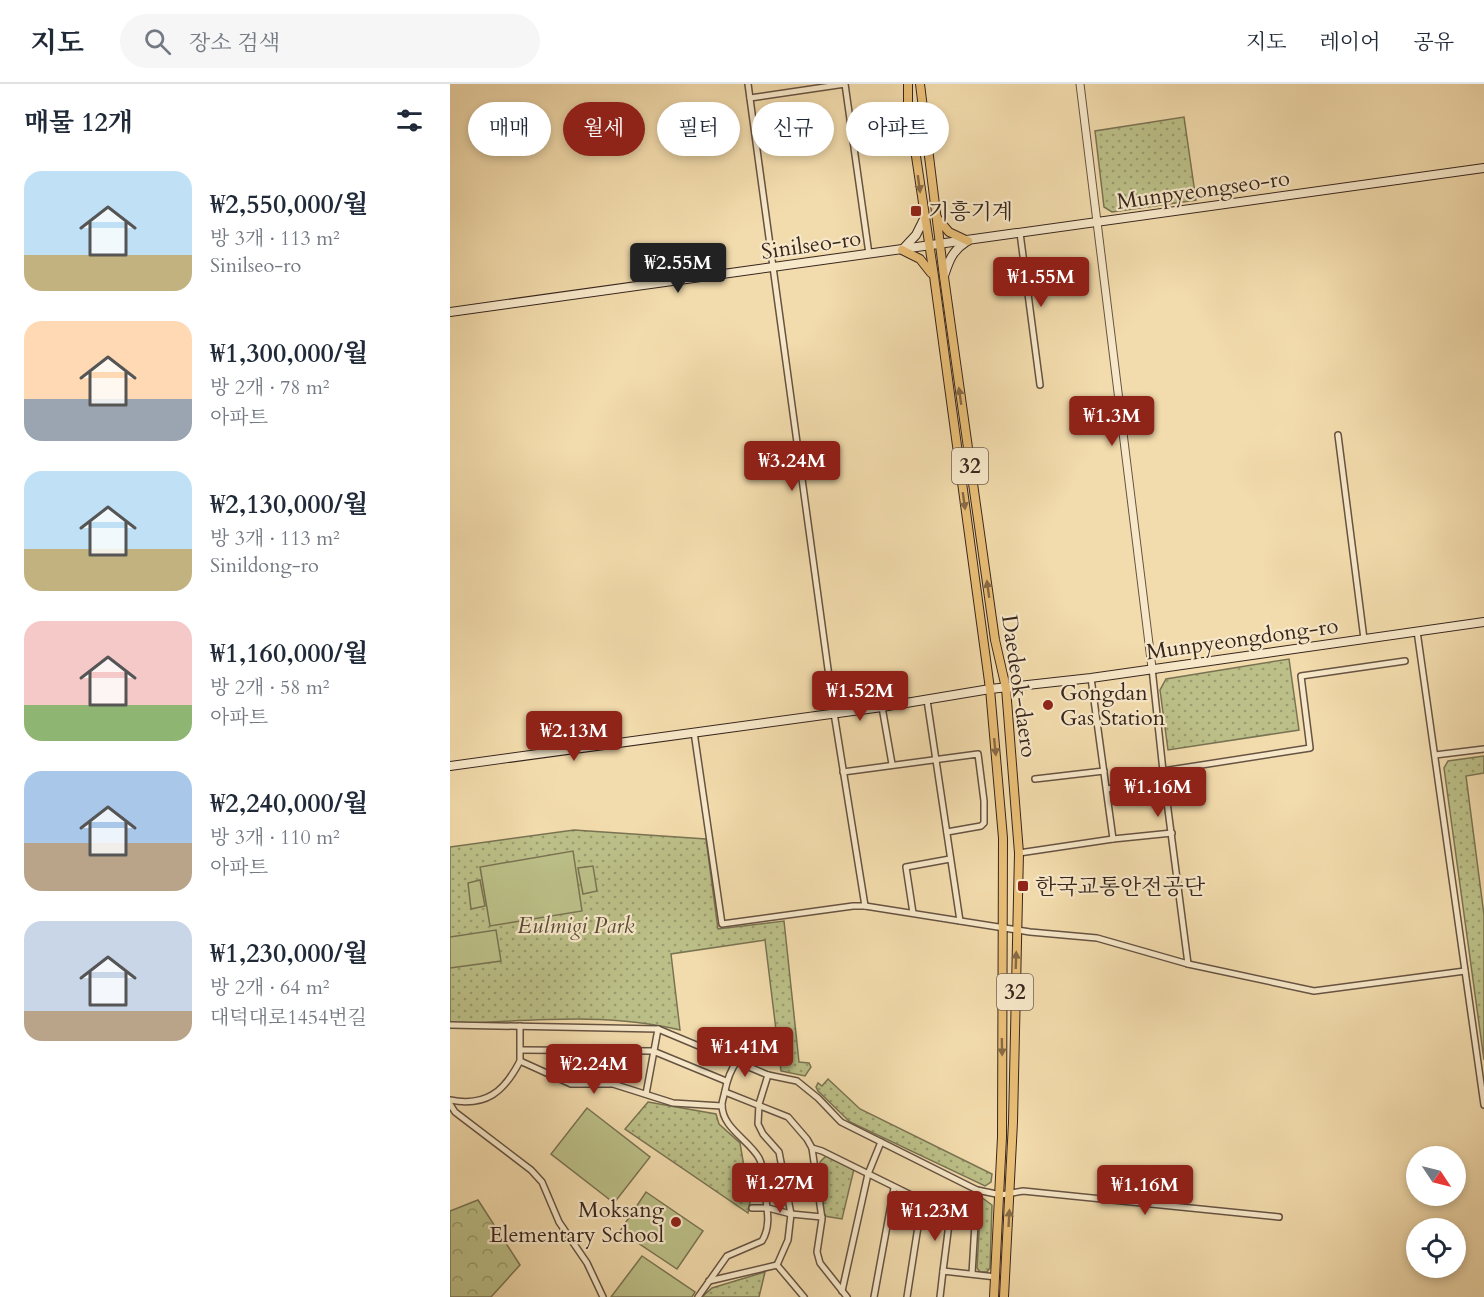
<!DOCTYPE html>
<html lang="ko">
<meta charset="utf-8">
<style>
:root{--surface:#fff;--page:#f6f6f7;--text:#1f2937;--muted:#747a83;--line:#e0e1e3;--accent:#8f2418}
body{margin:0;font-family:Cardo,"Noto Serif KR",serif;background:var(--page);color:var(--text);height:100vh;display:flex;flex-direction:column;font-size:22px;white-space:nowrap}
*{box-sizing:border-box;margin:0}
p{font-size:20px;color:var(--muted)}
.icon{flex:none;width:33px;height:33px;fill:none;stroke:currentColor;stroke-width:2;stroke-linecap:round;stroke-linejoin:round}
.map{position:relative;flex:1;overflow:hidden}
.sheet{display:flex;flex-direction:column;background:var(--surface);width:450px}
.sheet>*{flex:none}
.banner{position:absolute;left:18px;top:18px;width:570px;height:54px;display:flex;gap:12px}
.needle{width:39px;rotate:125deg}
.fabs{position:absolute;left:956px;top:1062px;display:grid;gap:12px}
.fabs a{display:grid;place-items:center;width:60px;height:60px;border-radius:50%;background:var(--surface);box-shadow:0 3px 9px #0003;font-size:30px}
.price{position:absolute;translate:-50% -51px;padding:0 14px;border-radius:6px;background:var(--accent);color:#fff;font-size:20px;line-height:39px;filter:drop-shadow(0 2px 3px #0008)}
.price::after{content:'';position:absolute;left:50%;top:36px;width:18px;height:14px;margin-left:-9px;background:inherit;clip-path:polygon(0 0,100% 0,50% 100%)}
.price.on{background:#222;color:#fff}
ul{padding:0;list-style:none}
li{display:flex;align-items:center;gap:18px;height:150px;padding:0 24px}
li span{display:grid;place-items:center;flex:none;width:168px;height:120px;border-radius:18px;color:#555}
li>.icon{margin-inline-start:auto}
span .icon{width:72px;height:72px;fill:#fffc;stroke-width:1}
li b{font-size:26px}
h2{display:flex;justify-content:space-between;align-items:center;height:72px;padding:0 24px;font-size:26px}
.pill{padding:0 21px;border-radius:27px;background:var(--surface);box-shadow:0 3px 9px #0003;font-size:21px;line-height:54px}
.pill.on{background:var(--accent);color:#fff}
header{display:flex;align-items:center;gap:36px;box-sizing:border-box;height:84px;padding:0 30px;background:var(--surface);border-bottom:2px solid var(--line)}
header strong{font-size:28px}
nav{display:flex;gap:33px;margin-inline-start:auto;font-size:21px}
.search{width:420px;height:54px;background:var(--page);display:flex;align-items:center;gap:15px;box-sizing:border-box;padding:0 21px;border-radius:33px;color:var(--muted);font-size:22px}
main{display:flex;flex:1;min-height:0}
.map>svg:first-child{display:block}
.green{fill:url(#green-dots);stroke:#7a7353;stroke-width:1.5}
.forest{fill:url(#forest-crowns);stroke:#7a7353;stroke-width:1.5}
.pitch{fill:#bcc088;stroke:#7a7353;stroke-width:1.5}
.lines{fill:none;stroke-linecap:round;stroke-linejoin:round}
.minor-casing{stroke:#665342;stroke-width:8}
.tertiary-casing{stroke:#665342;stroke-width:9}
.secondary-casing{stroke:#38261e;stroke-width:10}
.primary-casing{stroke:#38261e;stroke-width:10}
.minor{stroke:#f7e8c9;stroke-width:5}
.tertiary{stroke:#f7e8c9;stroke-width:7}
.secondary{stroke:#f7e8c9;stroke-width:8}
.primary{stroke:#e9be76;stroke-width:8}
.oneway{fill:#886a46}
.poi-dot{fill:#8f2418;stroke:#f7e8c9;stroke-width:2}
.labels{text-anchor:middle;stroke-width:4.5;stroke-linejoin:round;paint-order:stroke}
.shield{fill:#f7e8c9;stroke:#716051;stroke-width:1.5}
.shield-label{font-size:21px;font-weight:bold;fill:#38261e}
.street-label{font-size:22px;fill:#38261e;stroke:#f7e8c9}
.poi-label{font-size:22px;fill:#38261e;stroke:#f7e8c9;text-anchor:start}
.park-label{font-size:22px;font-style:italic;fill:#594c38;stroke:#f7e8c9}
</style>
<header>
<strong>지도</strong>
<div class="search"><svg class="icon" aria-label="search" viewBox="0 0 24 24"><circle cx="10" cy="10" r="6"/><path d="M15 15l6 6"/></svg>장소 검색</div>
<nav><a>지도</a><a>레이어</a><a>공유</a></nav>
</header>
<main>
<section class="sheet">
<h2>매물 12개<svg class="icon" aria-label="filters" viewBox="0 0 24 24"><path d="M4 7h16M4 17h16"/><circle cx="9" cy="7" r="2"/><circle cx="15" cy="17" r="2"/></svg></h2>
<ul>
<li><span style="background:linear-gradient(#bfe0f5 70%,#c2b280 0)"><svg class="icon" aria-label="home" viewBox="0 0 24 24"><path d="M3 11l9-7 9 7M6 9v11h12V9"/></svg></span><div><b>₩2,550,000/월</b><p>방 3개 · 113 m²</p><p>Sinilseo-ro</p></div></li>
<li><span style="background:linear-gradient(#ffd9b3 65%,#9aa5b1 0)"><svg class="icon" aria-label="home" viewBox="0 0 24 24"><path d="M3 11l9-7 9 7M6 9v11h12V9"/></svg></span><div><b>₩1,300,000/월</b><p>방 2개 · 78 m²</p><p>아파트</p></div></li>
<li><span style="background:linear-gradient(#bfe0f5 65%,#c2b280 0)"><svg class="icon" aria-label="home" viewBox="0 0 24 24"><path d="M3 11l9-7 9 7M6 9v11h12V9"/></svg></span><div><b>₩2,130,000/월</b><p>방 3개 · 113 m²</p><p>Sinildong-ro</p></div></li>
<li><span style="background:linear-gradient(#f6c9c9 70%,#8fb573 0)"><svg class="icon" aria-label="home" viewBox="0 0 24 24"><path d="M3 11l9-7 9 7M6 9v11h12V9"/></svg></span><div><b>₩1,160,000/월</b><p>방 2개 · 58 m²</p><p>아파트</p></div></li>
<li><span style="background:linear-gradient(#a9c7e8 60%,#b9a48a 0)"><svg class="icon" aria-label="home" viewBox="0 0 24 24"><path d="M3 11l9-7 9 7M6 9v11h12V9"/></svg></span><div><b>₩2,240,000/월</b><p>방 3개 · 110 m²</p><p>아파트</p></div></li>
<li><span style="background:linear-gradient(#c9d6e8 75%,#b9a48a 0)"><svg class="icon" aria-label="home" viewBox="0 0 24 24"><path d="M3 11l9-7 9 7M6 9v11h12V9"/></svg></span><div><b>₩1,230,000/월</b><p>방 2개 · 64 m²</p><p>대덕대로1454번길</p></div></li>
</ul>
</section>
<div class="map">
<svg width="1034" height="1213" viewBox="0 0 1034 1213">
<defs>
<pattern id="green-dots" width="8" height="8" patternUnits="userSpaceOnUse" patternTransform="scale(1.5)"><rect width="8" height="8" fill="#bcc088"/><path d="M2 2h.1M6 6h.1" fill="none" stroke="#9a9c6f" stroke-width="1.8" stroke-linecap="round"/></pattern>
<pattern id="forest-crowns" width="20" height="18" patternUnits="userSpaceOnUse" patternTransform="scale(1.5)"><rect width="20" height="18" fill="#bcc088"/><path d="M2 6a3 3 0 1 1 6 0M12 15a3 3 0 1 1 6 0" fill="none" stroke="#9a9c6f"/></pattern>
</defs>
<rect width="100%" height="100%" fill="#f2dbac"/>
<filter id="stains"><feTurbulence type="fractalNoise" baseFrequency=".00333" numOctaves="4"/><feColorMatrix values="0 0 0 0 .2 0 0 0 0 .09 0 0 0 0 .02 0 0 0 .5 -.17"/></filter>
<radialGradient id="worn" r=".72"><stop offset=".6" stop-color="#630" stop-opacity="0"/><stop offset="1" stop-color="#630" stop-opacity=".3"/></radialGradient>
<!-- green -->
<g class="green">
<polygon points="734,33 746,116 662,128 654,123 645,47"/>
<polygon points="839,575 849,646 718,666 710,606 716,595"/>
<polygon points="1034,672 1034,689 1016,692 1034,831 1034,976 994,684 998,677"/>
<path d="M124 746 256 755 268 845 334 837 349 978 359 979 361 983 355 992 331 987 315 856 221 870 230 946C159 928 76 937 2 940L0 938V763Z"/>
<polygon points="378,995 410,1025 542,1090 541,1098 535,1102 400,1038 368,1007 366,1003 368,999 372,1002"/>
<polygon points="198,1018 266,1030 269,1040 290,1059 300,1118 298,1129 175,1045"/>
<polygon points="376,1072 404,1085 392,1135 374,1132 370,1078"/>
<polygon points="531,1113 542,1121 540,1184 537,1188 530,1188 527,1184"/>
<polygon points="315,1188 309,1213 252,1213 262,1204"/>
</g>
<!-- forest -->
<polygon class="forest" points="28,1116 70,1181 41,1213 0,1213 0,1127"/>
<!-- pitch -->
<g class="pitch">
<polygon points="123,767 132,827 40,842 30,783"/>
<polygon points="143,782 147,807 133,810 128,784"/>
<polygon points="30,796 35,822 21,825 18,799"/>
<polygon points="46,846 51,877 0,884 0,853"/>
<polygon points="137,1024 200,1073 164,1119 101,1070"/>
<polygon points="196,1108 253,1147 227,1185 170,1147"/>
<polygon points="192,1172 245,1208 242,1213 161,1213"/>
</g>
<g class="lines">
<!-- minor casing -->
<g class="minor-casing">
<g id="minor">
<polyline points="298,0 384,629 415,822"/>
<polyline points="300,14 395,0 419,170"/>
<polyline points="570,149 590,301"/>
<polyline points="888,351 914,555"/>
<polyline points="967,547 1034,1021"/>
<polyline points="702,584 713,687 738,880"/>
<polyline points="641,594 663,755"/>
<polyline points="477,616 510,837"/>
<polyline points="432,623 442,680"/>
<polyline points="244,648 272,840 403,822 415,822 580,848 647,854 738,880 864,907 1015,887"/>
<polyline points="985,671 1034,665"/>
<polyline points="713,687 860,664 851,592 955,577"/>
<polyline points="393,688 528,670 534,717 534,739 531,742 497,748"/>
<polyline points="585,695 654,687"/>
<polyline points="657,705 714,696"/>
<polyline points="569,769 663,755 722,749"/>
<polyline points="463,829 456,783 500,775"/>
<polyline points="0,941 208,945 318,991 347,997 368,1014 391,1038 527,1106 551,1111 573,1107 829,1133"/>
<polyline points="70,942 70,977 121,1000 163,1000 223,1019 272,1022"/>
<polyline points="71,966 203,967 276,997"/>
<polyline points="318,991 309,1020 308,1040 313,1050 329,1068 341,1130 338,1156 327,1181"/>
<polyline points="275,1008 338,1033 357,1055 362,1064 372,1067 524,1142"/>
<polyline points="196,1010 208,945"/>
<path d="M0 1016C36 1023 54 1008 70 977"/>
<polyline points="0,1020 5,1028 81,1086 92,1098 109,1138 137,1179 153,1213"/>
<polyline points="362,1064 372,1135 367,1168 370,1179 397,1213"/>
<polyline points="302,1124 318,1124 341,1130 372,1133"/>
<polyline points="327,1181 354,1213"/>
<polyline points="493,1187 500,1132"/>
<polyline points="522,1190 527,1106"/>
<polyline points="259,1197 327,1181"/>
<polyline points="392,1207 418,1090 431,1058"/>
<path d="M248 1213 277 1172 312 1157C320 1144 318 1130 316 1116 315 1103 315 1086 309 1074 299 1056 272 1044 272 1021 272 1017 274 1012 275 1007 277 996 280 987 287 977"/>
<polyline points="424,1213 444,1104"/>
<polyline points="457,1213 472,1117"/>
<polyline points="490,1213 493,1187 546,1193"/>
</g>
</g>
<!-- tertiary casing -->
<g class="tertiary-casing">
<polyline id="tertiary" points="630,0 702,584"/>
</g>
<!-- secondary casing -->
<g class="secondary-casing">
<g id="secondary">
<polyline points="453,165 466,151 474,135"/>
<path d="M494 192C499 177 502 167 516 158"/>
<polyline points="0,228 1034,84"/>
<polyline points="0,682 432,623 540,605 641,594 1034,538"/>
</g>
</g>
<!-- primary casing -->
<g class="primary-casing">
<g id="primary">
<polyline points="458,0 458,19 484,192 540,605 553,754 552,1053 544,1213"/>
<polyline points="470,0 494,193 545,556 556,604 569,769 563,1038 554,1213"/>
<polyline points="487,134 499,148 518,157"/>
<polyline points="452,166 470,175 481,189"/>
</g>
</g>
<!-- minor -->
<use href="#minor" class="minor"/>
<!-- tertiary -->
<use href="#tertiary" class="tertiary"/>
<!-- secondary -->
<use href="#secondary" class="secondary"/>
<!-- primary -->
<use href="#primary" class="primary"/>
</g>
<!-- one-way arrows -->
<defs><path id="oneway-solid" d="M-6-.8H1V-3.2L6.5 0L1 3.2V.8H-6Z" transform="scale(1.5)"/></defs>
<g class="oneway">
<use href="#oneway-solid" transform="translate(469 100) rotate(82)"/>
<use href="#oneway-solid" transform="translate(510 312) rotate(-98)"/>
<use href="#oneway-solid" transform="translate(514 417) rotate(82)"/>
<use href="#oneway-solid" transform="translate(538 505) rotate(-98)"/>
<use href="#oneway-solid" transform="translate(545 663) rotate(84)"/>
<use href="#oneway-solid" transform="translate(566 876) rotate(-88)"/>
<use href="#oneway-solid" transform="translate(552 963) rotate(89)"/>
<use href="#oneway-solid" transform="translate(559 1134) rotate(-87)"/>
</g>
<!-- markers -->
<g class="poi-dot">
<rect x="460" y="121" width="12" height="12" rx="3"/>
<circle cx="598" cy="621" r="6"/>
<rect x="567" y="796" width="12" height="12" rx="3"/>
<circle cx="226" cy="1138" r="6"/>
</g>
<g class="labels">
<!-- shield labels -->
<g class="shield">
<rect x="502" y="364" width="36" height="36" rx="4.5"/>
<rect x="547" y="890" width="36" height="36" rx="4.5"/>
</g>
<g class="shield-label">
<text x="520" y="389">32</text>
<text x="565" y="915">32</text>
</g>
<!-- street labels -->
<g class="street-label">
<text transform="translate(753 105) rotate(-8)" y="8">Munpyeongseo-ro</text>
<text transform="translate(361 160) rotate(-8)" y="8">Sinilseo-ro</text>
<text transform="translate(792 554) rotate(-8)" y="8">Munpyeongdong-ro</text>
<text transform="translate(570 602) rotate(82)" y="8">Daedeok-daero</text>
</g>
<!-- poi labels -->
<g class="poi-label">
<text x="478" y="135">기흥기계</text>
<text x="610" y="616">Gongdan<tspan x="610" dy="25">Gas Station</tspan></text>
<text x="585" y="810">한국교통안전공단</text>
<text x="214" y="1133" text-anchor="end">Moksang<tspan x="214" dy="25">Elementary School</tspan></text>
</g>
<!-- park labels -->
<g class="park-label">
<text x="126" y="849">Eulmigi Park</text>
</g>
</g>
<rect width="100%" height="100%" filter="url(#stains)"/>
<rect width="100%" height="100%" fill="url(#worn)"/>
</svg>
<div class="fabs">
<a><svg class="needle" viewBox="-14 -14 28 28"><path d="M0-13l5 13h-10z" fill="#e53935"/><path d="M0 13l5-13h-10z" fill="#747a83"/></svg></a>
<a><svg class="icon" aria-label="locate" viewBox="0 0 24 24"><circle cx="12" cy="12" r="6"/><path d="M12 2v4M12 18v4M2 12h4M18 12h4"/></svg></a>
</div>
<b class="price on" style="left:228px;top:210px">₩2.55M</b>
<b class="price" style="left:591px;top:224px">₩1.55M</b>
<b class="price" style="left:662px;top:363px">₩1.3M</b>
<b class="price" style="left:342px;top:408px">₩3.24M</b>
<b class="price" style="left:410px;top:638px">₩1.52M</b>
<b class="price" style="left:124px;top:678px">₩2.13M</b>
<b class="price" style="left:708px;top:734px">₩1.16M</b>
<b class="price" style="left:295px;top:994px">₩1.41M</b>
<b class="price" style="left:144px;top:1011px">₩2.24M</b>
<b class="price" style="left:330px;top:1130px">₩1.27M</b>
<b class="price" style="left:695px;top:1132px">₩1.16M</b>
<b class="price" style="left:485px;top:1158px">₩1.23M</b>
<div class="banner">
<a class="pill">매매</a>
<a class="pill on">월세</a>
<a class="pill">필터</a>
<a class="pill">신규</a>
<a class="pill">아파트</a>
</div>
</div>
</main>
